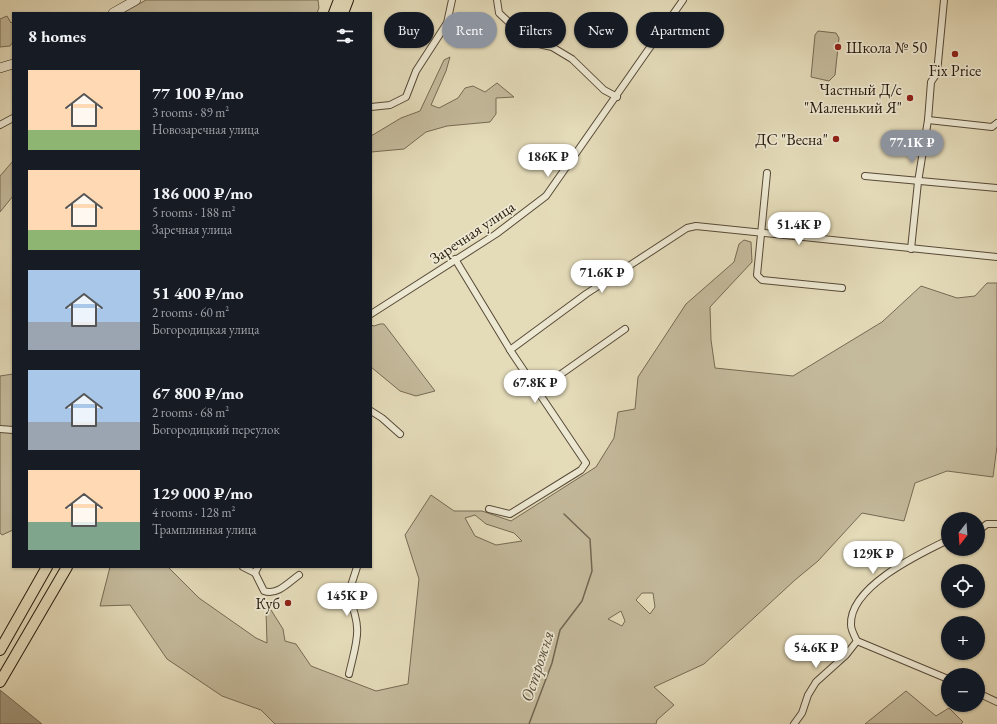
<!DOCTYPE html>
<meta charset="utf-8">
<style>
:root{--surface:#171b24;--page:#242831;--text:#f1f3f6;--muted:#9ea1a6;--accent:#8c9099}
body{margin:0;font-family:"EB Garamond",serif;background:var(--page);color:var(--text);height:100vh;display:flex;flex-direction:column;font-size:15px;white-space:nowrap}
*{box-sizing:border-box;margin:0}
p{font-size:13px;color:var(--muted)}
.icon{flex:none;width:22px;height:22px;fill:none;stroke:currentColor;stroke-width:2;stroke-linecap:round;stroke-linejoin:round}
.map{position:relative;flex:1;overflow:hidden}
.panel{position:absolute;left:12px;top:12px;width:360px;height:556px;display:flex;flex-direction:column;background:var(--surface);border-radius:0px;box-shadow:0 1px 3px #0004}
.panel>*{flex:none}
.guide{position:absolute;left:384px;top:12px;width:380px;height:36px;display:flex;gap:8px}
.needle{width:26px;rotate:197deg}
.tools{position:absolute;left:941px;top:512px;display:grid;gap:8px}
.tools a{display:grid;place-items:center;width:44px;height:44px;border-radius:50%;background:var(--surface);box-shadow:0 1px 3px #0004;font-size:20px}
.price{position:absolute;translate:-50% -34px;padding:0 9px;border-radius:14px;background:#fff;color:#222;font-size:13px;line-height:26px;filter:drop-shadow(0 1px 2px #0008)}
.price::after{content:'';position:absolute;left:50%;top:24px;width:12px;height:9px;margin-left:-6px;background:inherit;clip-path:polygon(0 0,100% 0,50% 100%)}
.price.active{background:var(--accent);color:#fff}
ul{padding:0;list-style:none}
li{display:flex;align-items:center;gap:12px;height:100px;padding:0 16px}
li span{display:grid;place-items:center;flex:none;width:112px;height:80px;border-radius:0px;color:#555}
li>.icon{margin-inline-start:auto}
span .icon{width:48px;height:48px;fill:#fffc;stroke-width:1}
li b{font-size:17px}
h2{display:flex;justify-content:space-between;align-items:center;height:48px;padding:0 16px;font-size:17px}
.pill{padding:0 14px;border-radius:18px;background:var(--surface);box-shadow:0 1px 3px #0004;font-size:14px;line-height:36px}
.pill.active{background:var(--accent);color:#fff}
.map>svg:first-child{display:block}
.green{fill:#c4ba9c;stroke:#766a54;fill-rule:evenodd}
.water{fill:#a4997f;stroke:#726651}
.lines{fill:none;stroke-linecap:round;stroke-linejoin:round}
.stream{stroke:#726651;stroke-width:1.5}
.street-casing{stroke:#574a38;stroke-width:8}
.secondary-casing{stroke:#281a0d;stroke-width:10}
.primary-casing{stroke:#281a0d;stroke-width:12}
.street{stroke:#ede8d2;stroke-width:6}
.secondary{stroke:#ede8d2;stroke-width:9}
.primary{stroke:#e4dbb9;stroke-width:10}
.poi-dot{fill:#8f2418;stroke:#ede8d2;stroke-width:1.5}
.labels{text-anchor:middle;stroke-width:3.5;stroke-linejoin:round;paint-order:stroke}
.poi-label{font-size:16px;fill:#281a0d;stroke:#ede8d2;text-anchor:end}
.street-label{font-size:16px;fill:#281a0d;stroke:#ede8d2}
.water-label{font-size:17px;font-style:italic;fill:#5a4d3b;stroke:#ede8d2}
</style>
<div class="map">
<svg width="997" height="724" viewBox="0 0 997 724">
<rect width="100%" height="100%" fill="#e4dbb9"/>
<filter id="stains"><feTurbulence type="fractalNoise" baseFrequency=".005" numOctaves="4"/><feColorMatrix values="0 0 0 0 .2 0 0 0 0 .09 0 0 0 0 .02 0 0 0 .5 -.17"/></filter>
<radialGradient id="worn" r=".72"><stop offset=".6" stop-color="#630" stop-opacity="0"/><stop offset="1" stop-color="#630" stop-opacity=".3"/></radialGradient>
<!-- green -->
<g class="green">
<polygon points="146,0 318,0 319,8 317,13 123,13"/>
<polygon points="7,16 11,23 13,21 13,42 10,46 0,47 0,19"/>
<polygon points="818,31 836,33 839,38 835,75 829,81 811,77 815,35"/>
<polygon points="450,57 446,71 431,105 439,108 458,98 465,88 473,86 485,92 497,83 514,97 496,98 496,114 490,122 447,126 426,132 404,149 371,152 371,136 401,118 420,111 444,60"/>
<polygon points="13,161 13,196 0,212 0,176"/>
<path d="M744 240 751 242 752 262 710 307 711 340 715 368 793 376 882 322 921 286 957 298 975 296 987 283H997V446L993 477 947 471 915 483 904 521 862 513 818 561 795 580 704 664 654 687 674 705 657 720 656 724H275L261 710 222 696 167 659 130 605 100 606 110 567H168L199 598 256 638 267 643 266 611 271 610 283 629 285 641 296 644 311 666 376 691 408 684 419 579 405 535 431 495 454 511H482L511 521 596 467 614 438 618 412 635 409 638 377 686 304 734 262 739 244ZM475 515 486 524 514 533 522 541 496 545 475 536 465 518ZM642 593H653L655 607 650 614 636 600ZM621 611 625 621 622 626 608 619Z"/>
<polygon points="380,324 384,324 435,391 416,396 400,391 371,367 371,325 374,326"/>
<polygon points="13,374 13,530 2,535 0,533 0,376"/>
<polygon points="906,691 936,716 949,708 963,722 961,724 865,724"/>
</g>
<!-- water -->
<polygon class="water" points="0,690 42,724 0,724"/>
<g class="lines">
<!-- stream -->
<polyline class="stream" points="529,724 552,663 560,630 582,601 592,571 590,539 564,514"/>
<!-- street casing -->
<g class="street-casing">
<g id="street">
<polyline points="497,0 499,13 530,42 552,47 572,59 604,90 617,97"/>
<polyline points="371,107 390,105 406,97 416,71 447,23 452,0"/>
<polyline points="928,120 992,127 997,123"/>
<polyline points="0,125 13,118"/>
<polyline points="767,173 757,275 762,280 842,288"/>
<polyline points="865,176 997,188"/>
<polyline points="911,249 918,182 928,120 931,82 937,73 944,0"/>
<polyline points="455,259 512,353 586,463 581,470 510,514 489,509"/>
<polyline points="371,314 496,234 546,196 683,0"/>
<polyline points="510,350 586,294 687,228 696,226 997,257"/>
<polyline points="537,391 625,329"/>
<polyline points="371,411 382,418 400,434"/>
<polyline points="0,429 13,430"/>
<polyline points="978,531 987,524 997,524"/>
<path d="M948 540C919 554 849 587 851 625 851 630 855 637 857 641L948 679"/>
<polyline points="243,567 255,573"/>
<path d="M258 567 255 573 264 591C277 596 289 582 299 575"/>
<path d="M349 674C357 639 363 630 348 595L357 567"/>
<polyline points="978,693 997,702"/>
<polyline points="794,724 802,713 808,695 816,682 846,655 857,641"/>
</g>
</g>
<!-- secondary casing -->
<g class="secondary-casing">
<g id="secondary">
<polyline points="113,13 136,0"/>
<polyline points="0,68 13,64"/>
</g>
</g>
<!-- primary casing -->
<g class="primary-casing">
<g id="primary">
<polyline points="334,13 339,0"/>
<polyline points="343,13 348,0"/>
<polyline points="0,650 47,567"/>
<polyline points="0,682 67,567"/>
</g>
</g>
<!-- street -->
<use href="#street" class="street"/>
<!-- secondary -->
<use href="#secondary" class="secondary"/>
<!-- primary -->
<use href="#primary" class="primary"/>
</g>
<!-- markers -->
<g class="poi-dot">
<circle cx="838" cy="47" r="4"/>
<circle cx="955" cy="54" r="4"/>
<circle cx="910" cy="98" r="4"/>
<circle cx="836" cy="139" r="4"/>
<circle cx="288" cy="603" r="4"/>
</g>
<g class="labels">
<!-- poi labels -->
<g class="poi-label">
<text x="846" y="53" text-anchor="start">Школа № 50</text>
<text x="955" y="76" text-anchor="middle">Fix Price</text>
<text x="902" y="95">Частный Д/с<tspan x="902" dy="18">"Маленький Я"</tspan></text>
<text x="828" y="145">ДС "Весна"</text>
<text x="280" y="609">Куб</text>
</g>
<!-- street labels -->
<g class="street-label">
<text transform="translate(472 232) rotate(-34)" y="6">Заречная улица</text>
</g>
<!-- water labels -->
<g class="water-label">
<text transform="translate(537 666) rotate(-72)" y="6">Острожня</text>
</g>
</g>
<rect width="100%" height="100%" filter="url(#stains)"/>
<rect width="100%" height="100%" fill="url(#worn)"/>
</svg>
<div class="tools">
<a><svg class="needle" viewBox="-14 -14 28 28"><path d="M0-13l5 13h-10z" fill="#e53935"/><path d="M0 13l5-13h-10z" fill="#9ea1a6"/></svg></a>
<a><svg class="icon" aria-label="locate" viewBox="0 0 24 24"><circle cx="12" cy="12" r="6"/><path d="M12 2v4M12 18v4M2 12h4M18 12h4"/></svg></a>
<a>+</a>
<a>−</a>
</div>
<b class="price active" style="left:912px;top:164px">77.1K ₽</b>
<b class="price" style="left:548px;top:178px">186K ₽</b>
<b class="price" style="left:799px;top:246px">51.4K ₽</b>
<b class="price" style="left:602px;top:294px">71.6K ₽</b>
<b class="price" style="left:535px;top:404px">67.8K ₽</b>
<b class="price" style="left:873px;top:575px">129K ₽</b>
<b class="price" style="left:347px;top:617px">145K ₽</b>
<b class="price" style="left:816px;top:669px">54.6K ₽</b>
<div class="guide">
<a class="pill">Buy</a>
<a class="pill active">Rent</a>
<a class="pill">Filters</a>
<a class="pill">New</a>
<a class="pill">Apartment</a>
</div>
<section class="panel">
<h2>8 homes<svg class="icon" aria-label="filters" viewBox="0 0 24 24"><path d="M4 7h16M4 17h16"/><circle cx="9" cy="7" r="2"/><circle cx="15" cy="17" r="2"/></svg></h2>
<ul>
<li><span style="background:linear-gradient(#ffd9b3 75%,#8fb573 0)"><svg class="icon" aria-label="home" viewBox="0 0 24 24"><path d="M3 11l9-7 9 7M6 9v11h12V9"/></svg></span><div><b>77 100 ₽/mo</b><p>3 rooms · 89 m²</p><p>Новозаречная улица</p></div></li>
<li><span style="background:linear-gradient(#ffd9b3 75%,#8fb573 0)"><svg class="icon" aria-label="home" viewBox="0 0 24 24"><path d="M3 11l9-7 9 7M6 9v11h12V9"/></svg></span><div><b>186 000 ₽/mo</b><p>5 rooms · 188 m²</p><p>Заречная улица</p></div></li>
<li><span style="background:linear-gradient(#a9c7e8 65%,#9aa5b1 0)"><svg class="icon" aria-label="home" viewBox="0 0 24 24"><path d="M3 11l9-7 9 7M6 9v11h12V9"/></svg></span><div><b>51 400 ₽/mo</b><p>2 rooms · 60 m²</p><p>Богородицкая улица</p></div></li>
<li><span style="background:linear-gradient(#a9c7e8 65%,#9aa5b1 0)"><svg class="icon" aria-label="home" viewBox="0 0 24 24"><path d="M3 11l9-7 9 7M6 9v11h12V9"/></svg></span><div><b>67 800 ₽/mo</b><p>2 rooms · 68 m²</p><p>Богородицкий переулок</p></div></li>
<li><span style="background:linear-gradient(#ffd9b3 65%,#7fa58c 0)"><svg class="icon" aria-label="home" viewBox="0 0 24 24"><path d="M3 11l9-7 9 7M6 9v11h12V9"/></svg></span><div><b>129 000 ₽/mo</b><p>4 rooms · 128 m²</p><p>Трамплинная улица</p></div></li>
</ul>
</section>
</div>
